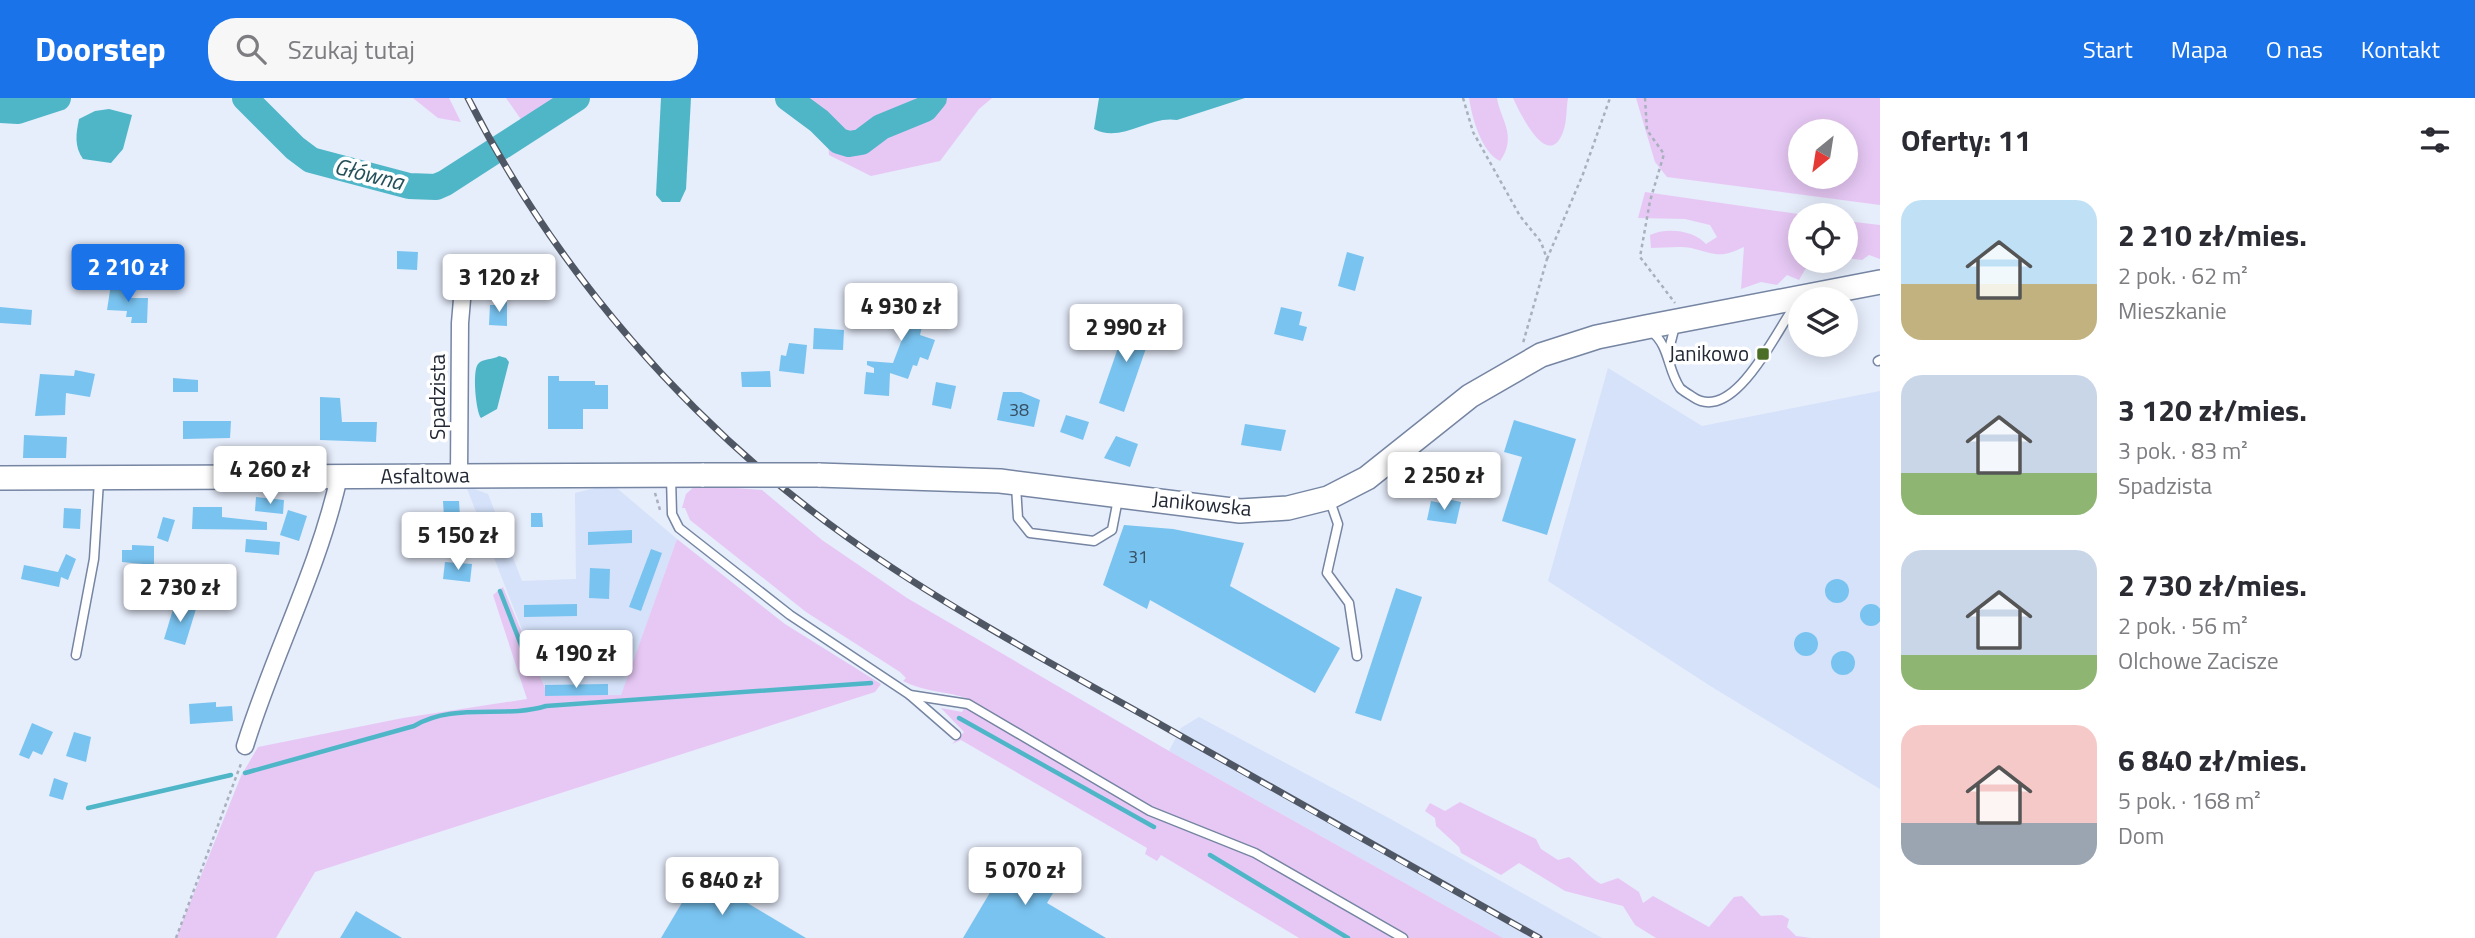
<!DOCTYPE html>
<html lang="pl">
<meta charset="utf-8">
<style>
:root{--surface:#fff;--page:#f7f7f7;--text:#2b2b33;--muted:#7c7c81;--accent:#1a73e8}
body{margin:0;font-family:"Titillium Web",sans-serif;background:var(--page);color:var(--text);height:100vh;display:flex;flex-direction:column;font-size:26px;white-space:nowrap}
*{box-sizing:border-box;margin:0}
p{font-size:23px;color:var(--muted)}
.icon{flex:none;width:38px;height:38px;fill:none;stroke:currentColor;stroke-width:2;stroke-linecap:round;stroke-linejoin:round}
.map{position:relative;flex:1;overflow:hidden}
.sheet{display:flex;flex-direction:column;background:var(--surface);width:595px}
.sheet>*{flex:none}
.needle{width:46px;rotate:210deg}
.tools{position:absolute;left:1788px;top:21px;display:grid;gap:14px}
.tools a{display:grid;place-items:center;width:70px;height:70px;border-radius:50%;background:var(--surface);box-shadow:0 4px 18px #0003;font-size:35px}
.price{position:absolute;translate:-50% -60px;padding:0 16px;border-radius:7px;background:#fff;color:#222;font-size:23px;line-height:46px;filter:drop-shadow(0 2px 4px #0008)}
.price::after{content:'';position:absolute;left:50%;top:42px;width:21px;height:16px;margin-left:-10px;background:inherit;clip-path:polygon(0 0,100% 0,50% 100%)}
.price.on{background:var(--accent);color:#fff}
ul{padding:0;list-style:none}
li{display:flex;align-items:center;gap:21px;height:175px;padding:0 21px}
li span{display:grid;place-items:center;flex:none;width:196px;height:140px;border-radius:21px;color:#555}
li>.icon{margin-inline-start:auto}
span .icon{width:84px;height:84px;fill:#fffc;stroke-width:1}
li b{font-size:30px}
h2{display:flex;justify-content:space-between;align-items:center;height:84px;padding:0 21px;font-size:30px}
header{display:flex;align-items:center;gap:42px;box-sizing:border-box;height:98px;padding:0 35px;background:var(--accent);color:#fff}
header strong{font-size:33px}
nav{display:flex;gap:38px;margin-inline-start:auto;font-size:24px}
.search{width:490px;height:63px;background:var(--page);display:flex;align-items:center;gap:18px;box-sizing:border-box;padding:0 24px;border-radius:28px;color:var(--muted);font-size:26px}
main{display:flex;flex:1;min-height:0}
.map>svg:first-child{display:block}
.built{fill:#d5e2fa}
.green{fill:#e7c8f5;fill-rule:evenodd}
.water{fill:#4fb6c8}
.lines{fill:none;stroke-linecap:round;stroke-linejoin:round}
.stream{stroke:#4fb6c8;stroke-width:4.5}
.river{stroke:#4fb6c8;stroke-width:26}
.building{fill:#79c3f0}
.lane-casing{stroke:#7585a2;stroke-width:11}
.street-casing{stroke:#7585a2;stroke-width:19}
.secondary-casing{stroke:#7585a2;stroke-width:26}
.path{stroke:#a9b0bd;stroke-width:2.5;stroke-dasharray:3.5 3.5;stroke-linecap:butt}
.lane{stroke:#fff;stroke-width:8}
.street{stroke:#fff;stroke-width:16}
.secondary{stroke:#fff;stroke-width:23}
.rail-casing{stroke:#505764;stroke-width:7}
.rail{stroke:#fff;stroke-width:4.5;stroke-dasharray:13;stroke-linecap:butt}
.secondary-bridge-casing{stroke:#7585a2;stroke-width:26;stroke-linecap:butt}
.secondary-bridge{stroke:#fff;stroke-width:23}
.poi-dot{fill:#4b6e27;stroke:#fff;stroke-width:2.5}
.labels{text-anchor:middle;stroke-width:7;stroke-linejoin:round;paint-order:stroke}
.number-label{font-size:18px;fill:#385064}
.poi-label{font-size:21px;fill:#222935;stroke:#fff;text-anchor:end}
.street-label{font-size:21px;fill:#222935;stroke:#fff}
.water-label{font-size:23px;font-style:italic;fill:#245159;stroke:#fff}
</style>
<header>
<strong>Doorstep</strong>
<div class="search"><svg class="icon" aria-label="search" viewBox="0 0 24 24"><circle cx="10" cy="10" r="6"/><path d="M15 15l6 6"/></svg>Szukaj tutaj</div>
<nav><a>Start</a><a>Mapa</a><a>O nas</a><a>Kontakt</a></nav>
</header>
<main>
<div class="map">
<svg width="1880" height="840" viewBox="0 0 1880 840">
<rect width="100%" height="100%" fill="#e6edfb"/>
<!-- built -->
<g class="built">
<polygon points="1608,270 1702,328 1880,293 1880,691 1712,589 1548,483"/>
<polygon points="612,386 677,441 621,598 545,598 545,590 466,388 488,396 522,483 576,481 575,395"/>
<polygon points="1199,619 1387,719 1602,840 1503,840 1169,653 1181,630"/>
</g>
<!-- green -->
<g class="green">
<polygon points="413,0 449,0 461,24 438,20"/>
<polygon points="506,0 574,0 527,30"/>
<polygon points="785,0 992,0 979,11 940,63 871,78 829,57 828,38"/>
<path d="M1469 0H1497C1500 21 1518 38 1500 63 1481 54 1472 19 1469 0Z"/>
<path d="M1513 0H1568C1566 11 1567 24 1563 34 1548 75 1518 11 1513 0Z"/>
<path d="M1636 0H1880V107L1667 79 1655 64ZM1801 33H1846V79H1801Z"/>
<path d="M1645 94 1805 117H1801V163H1810L1799 182 1787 177 1777 187 1761 184 1741 191 1744 149C1718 161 1717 156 1691 150 1679 148 1664 150 1651 150L1650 137C1666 129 1694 132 1706 146L1717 139 1710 127 1685 121 1638 120Z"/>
<polygon points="1846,123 1880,127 1880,161 1869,157 1862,162 1846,160"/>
<path d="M696 387 762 392 822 442 907 500 1169 653 1503 840H1299L1161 757 1157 763 1145 756 1147 750 961 642 952 646 964 634 941 610 962 614 969 601C948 593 923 594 903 583L906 580 900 574 806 514 690 422 685 410H682L686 396Z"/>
<polygon points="677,441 785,526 881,586 875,594 315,774 276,840 176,840 241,678 258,649 403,620 527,601 493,497 503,489 545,590 545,598 621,597"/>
<path d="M1460 704 1536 741 1541 751 1558 762 1569 759C1582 768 1588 779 1601 786L1618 780 1639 794 1643 805 1653 798 1709 829 1734 799 1742 798 1761 818 1782 817 1789 821 1787 829 1796 838 1811 840H1656L1635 827 1623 808 1565 793 1519 765 1501 777 1461 755 1459 749 1436 728 1435 720 1425 713 1430 705 1445 713Z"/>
</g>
<!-- water -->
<g class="water">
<polygon points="661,0 691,0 686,91 680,104 662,104 656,97"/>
<path d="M1099 0H1245L1177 22C1149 17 1121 46 1094 31Z"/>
<path d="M109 11 132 17 123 51 111 65 83 61C74 48 76 36 79 21L95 13Z"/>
<path d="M499 258 506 260 509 264 497 311 481 320C476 314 472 273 478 266 483 260 493 262 499 258Z"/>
</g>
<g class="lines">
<!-- stream -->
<g class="stream">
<polyline points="500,493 523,552"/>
<polyline points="959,620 1154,729"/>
<path d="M245 675 414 628C454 604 504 621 546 608L871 585"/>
<polyline points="88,710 231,677"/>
<polyline points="1210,757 1348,840"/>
</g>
<!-- river -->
<g class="river">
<polyline points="245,0 295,50 311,62 409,88 436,89 445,85 577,0"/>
<polyline points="788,0 819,23 839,43 849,46 861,44 881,29 925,11 934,0"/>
<polyline points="0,12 18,13 58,0"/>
</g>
</g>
<!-- building -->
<g class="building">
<polygon points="397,153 418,154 417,172 397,171"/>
<polygon points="1347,154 1364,159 1355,193 1338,188"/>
<polygon points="111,186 132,189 131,200 148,200 147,225 131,225 132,219 126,219 127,213 107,212"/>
<polygon points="915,196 928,202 920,237 935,242 928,262 920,259 917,268 913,267 908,281 890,275 889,298 864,296 866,274 874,275 874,270 867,267 867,263 893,265 907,228 899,228 899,223 880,222 882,201 895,202 896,197 913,202"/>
<polygon points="496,204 507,204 507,228 489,227 490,207 496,207"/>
<polygon points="0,209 32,212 31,227 0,225"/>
<polygon points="1281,209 1302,214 1299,227 1307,229 1303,243 1274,236"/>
<polygon points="1129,218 1154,227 1124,314 1099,305"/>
<polygon points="814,230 844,232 843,252 813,251"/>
<polygon points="789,245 807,247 804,276 779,273 781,257 786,258"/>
<polygon points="75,272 95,276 90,299 66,295 65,317 35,318 40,276 74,278"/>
<polygon points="770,273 771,289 742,289 741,274"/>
<polygon points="548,278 559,278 559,283 595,283 595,287 608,287 608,311 583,311 583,331 548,331"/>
<polygon points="173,280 198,282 198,294 173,294"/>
<polygon points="936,284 956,288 951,311 932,307"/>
<polygon points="1003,294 1021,294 1040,302 1034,329 997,322"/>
<polygon points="320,299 340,300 342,324 377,324 376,344 320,342"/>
<polygon points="1066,317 1089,324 1083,342 1060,334"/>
<polygon points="1514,322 1576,341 1547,437 1502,423 1522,359 1504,354"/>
<polygon points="183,323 231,323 230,340 183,341"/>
<polygon points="1245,326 1286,332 1281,353 1241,347"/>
<polygon points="24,337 67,339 66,360 23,360"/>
<polygon points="1116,338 1138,346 1130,369 1104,360"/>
<polygon points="256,399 284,402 283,416 255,413"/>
<polygon points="1447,401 1461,404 1456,426 1427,422 1431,403 1446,406"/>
<polygon points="443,403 459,403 460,419 444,419"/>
<polygon points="193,409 222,409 222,419 267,424 267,432 192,431"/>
<polygon points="64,410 81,411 80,431 63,430"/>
<polygon points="288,412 307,418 299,443 280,437"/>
<polygon points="531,415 542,415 543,429 531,429"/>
<polygon points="163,419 175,422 168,444 157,440"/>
<polygon points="1124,427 1173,431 1244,445 1230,488 1340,550 1315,595 1150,502 1147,511 1103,487"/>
<polygon points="632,432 632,445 588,447 588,434"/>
<polygon points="246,441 280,444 279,457 245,454"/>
<polygon points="132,447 154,448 154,467 122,464 122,452 132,452"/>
<polygon points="651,451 662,455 641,513 629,509"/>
<polygon points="66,456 76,461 68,482 61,479 59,489 21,481 24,467 58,474"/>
<polygon points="445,464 472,466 470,484 443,481"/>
<polygon points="590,470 610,471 609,501 589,500"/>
<circle cx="1837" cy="493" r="12"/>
<polygon points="1396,490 1422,499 1381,623 1355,615"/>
<polygon points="175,505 196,511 185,547 164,541"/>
<circle cx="1871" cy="517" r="11"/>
<polygon points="577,506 577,518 524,519 524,507"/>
<circle cx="1806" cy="546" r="12"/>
<circle cx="1843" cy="565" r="12"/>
<polygon points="608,586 608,597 545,598 545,587"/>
<polygon points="216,604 216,609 232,608 233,623 190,626 189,606"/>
<polygon points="32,625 53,634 42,657 33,653 29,661 19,657"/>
<polygon points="74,634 91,639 86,664 66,658"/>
<polygon points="54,680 68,685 63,702 49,698"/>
<polygon points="1014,754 1061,782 1047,805 1106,840 963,840"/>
<polygon points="699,776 806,840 661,840"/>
<polygon points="356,813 402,840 340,840"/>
</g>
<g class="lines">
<!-- lane casing -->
<g class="lane-casing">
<g id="lane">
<path d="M1651 233C1670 248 1667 271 1680 290 1683 293 1690 297 1693 299 1734 327 1776 233 1796 206"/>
<polyline points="1668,255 1675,228"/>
<polyline points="1878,263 1880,262"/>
<polyline points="671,379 672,416 679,430 790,517 910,597 968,606 1150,713 1255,755 1403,840"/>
<polyline points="1016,388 1018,420 1030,435 1094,443 1112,432 1118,401"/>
<polyline points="1330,403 1338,426 1327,475 1349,505 1357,558"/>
<polyline points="76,557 94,461 99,383"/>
<polyline points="910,597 956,637"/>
</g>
</g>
<!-- street casing -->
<g class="street-casing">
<g id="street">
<polyline points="459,378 460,225 464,178"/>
<path d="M245 648C273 557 318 473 339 379"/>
</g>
</g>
<!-- secondary casing -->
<g class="secondary-casing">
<g id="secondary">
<polyline points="818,377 1000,383 1240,413 1288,410 1328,400 1367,380 1470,298 1541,257 1597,239 1646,229 1880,184"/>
<polyline points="0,380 704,377"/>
</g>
</g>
<!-- path -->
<g class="path">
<polyline points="1463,0 1473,34 1520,118 1541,144 1547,161 1523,245"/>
<polyline points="1645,0 1647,32 1664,56 1650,103 1640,159 1675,205"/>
<polyline points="1547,161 1583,76 1610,0"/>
<polyline points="655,395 660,412"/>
<polyline points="176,840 242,663"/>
</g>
<!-- lane -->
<use href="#lane" class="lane"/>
<!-- street -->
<use href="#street" class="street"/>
<!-- secondary -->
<use href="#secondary" class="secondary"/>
<!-- rail casing -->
<g class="rail-casing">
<path id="rail" d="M468 0C556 173 689 326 847 439 947 510 1056 568 1163 628 1288 699 1413 770 1539 840"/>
</g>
<!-- rail -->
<use href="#rail" class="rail"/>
<!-- secondary-bridge casing -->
<g class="secondary-bridge-casing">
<polyline id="secondary-bridge" points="704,377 818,377"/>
</g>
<!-- secondary-bridge -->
<use href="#secondary-bridge" class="secondary-bridge"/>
</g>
<!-- markers -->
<rect class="poi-dot" x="1756" y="249" width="14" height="14" rx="3.5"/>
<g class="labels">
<!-- number labels -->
<g class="number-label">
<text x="1019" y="318">38</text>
<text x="1138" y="465">31</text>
</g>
<!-- poi labels -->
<g class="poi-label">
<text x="1749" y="263">Janikowo</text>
</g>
<!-- street labels -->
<g class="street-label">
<text transform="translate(438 299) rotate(-90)" y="7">Spadzista</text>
<text transform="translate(425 378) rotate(-1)" y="7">Asfaltowa</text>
<text transform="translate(1202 406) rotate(6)" y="7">Janikowska</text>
</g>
<!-- water labels -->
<g class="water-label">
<text transform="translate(369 76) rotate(14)" y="8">Główna</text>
</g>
</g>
</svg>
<div class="tools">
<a><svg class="needle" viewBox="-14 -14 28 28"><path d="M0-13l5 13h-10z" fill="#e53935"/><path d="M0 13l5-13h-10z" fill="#7c7c81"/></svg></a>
<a><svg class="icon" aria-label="locate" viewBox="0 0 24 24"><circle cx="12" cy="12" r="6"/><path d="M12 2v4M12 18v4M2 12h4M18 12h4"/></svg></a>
<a><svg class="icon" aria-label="layers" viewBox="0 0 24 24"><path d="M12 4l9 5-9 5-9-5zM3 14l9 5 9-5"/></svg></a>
</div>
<b class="price on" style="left:128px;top:206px">2 210 zł</b>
<b class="price" style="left:499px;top:216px">3 120 zł</b>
<b class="price" style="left:901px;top:245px">4 930 zł</b>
<b class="price" style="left:1126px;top:266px">2 990 zł</b>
<b class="price" style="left:270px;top:408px">4 260 zł</b>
<b class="price" style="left:1444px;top:414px">2 250 zł</b>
<b class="price" style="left:458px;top:474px">5 150 zł</b>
<b class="price" style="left:180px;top:526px">2 730 zł</b>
<b class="price" style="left:576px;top:592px">4 190 zł</b>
<b class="price" style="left:1025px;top:809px">5 070 zł</b>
<b class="price" style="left:722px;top:819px">6 840 zł</b>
</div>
<section class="sheet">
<h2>Oferty: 11<svg class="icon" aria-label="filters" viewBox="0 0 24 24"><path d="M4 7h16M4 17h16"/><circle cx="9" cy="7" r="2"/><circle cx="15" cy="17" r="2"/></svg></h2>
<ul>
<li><span style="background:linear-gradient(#bfe0f5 60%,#c2b280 0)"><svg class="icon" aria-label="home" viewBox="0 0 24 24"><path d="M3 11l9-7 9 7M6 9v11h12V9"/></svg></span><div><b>2 210 zł/mies.</b><p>2 pok. · 62 m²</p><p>Mieszkanie</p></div></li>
<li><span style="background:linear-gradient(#c9d6e8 70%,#8fb573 0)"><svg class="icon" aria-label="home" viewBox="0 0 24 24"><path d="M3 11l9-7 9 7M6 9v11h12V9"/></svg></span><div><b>3 120 zł/mies.</b><p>3 pok. · 83 m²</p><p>Spadzista</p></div></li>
<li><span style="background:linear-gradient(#c9d6e8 75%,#8fb573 0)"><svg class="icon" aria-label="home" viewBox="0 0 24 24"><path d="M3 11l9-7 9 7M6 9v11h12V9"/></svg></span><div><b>2 730 zł/mies.</b><p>2 pok. · 56 m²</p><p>Olchowe Zacisze</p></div></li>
<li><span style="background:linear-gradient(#f6c9c9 70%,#9aa5b1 0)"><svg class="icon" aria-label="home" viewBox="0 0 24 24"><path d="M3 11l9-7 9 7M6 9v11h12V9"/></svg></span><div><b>6 840 zł/mies.</b><p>5 pok. · 168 m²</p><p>Dom</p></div></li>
</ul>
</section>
</main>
